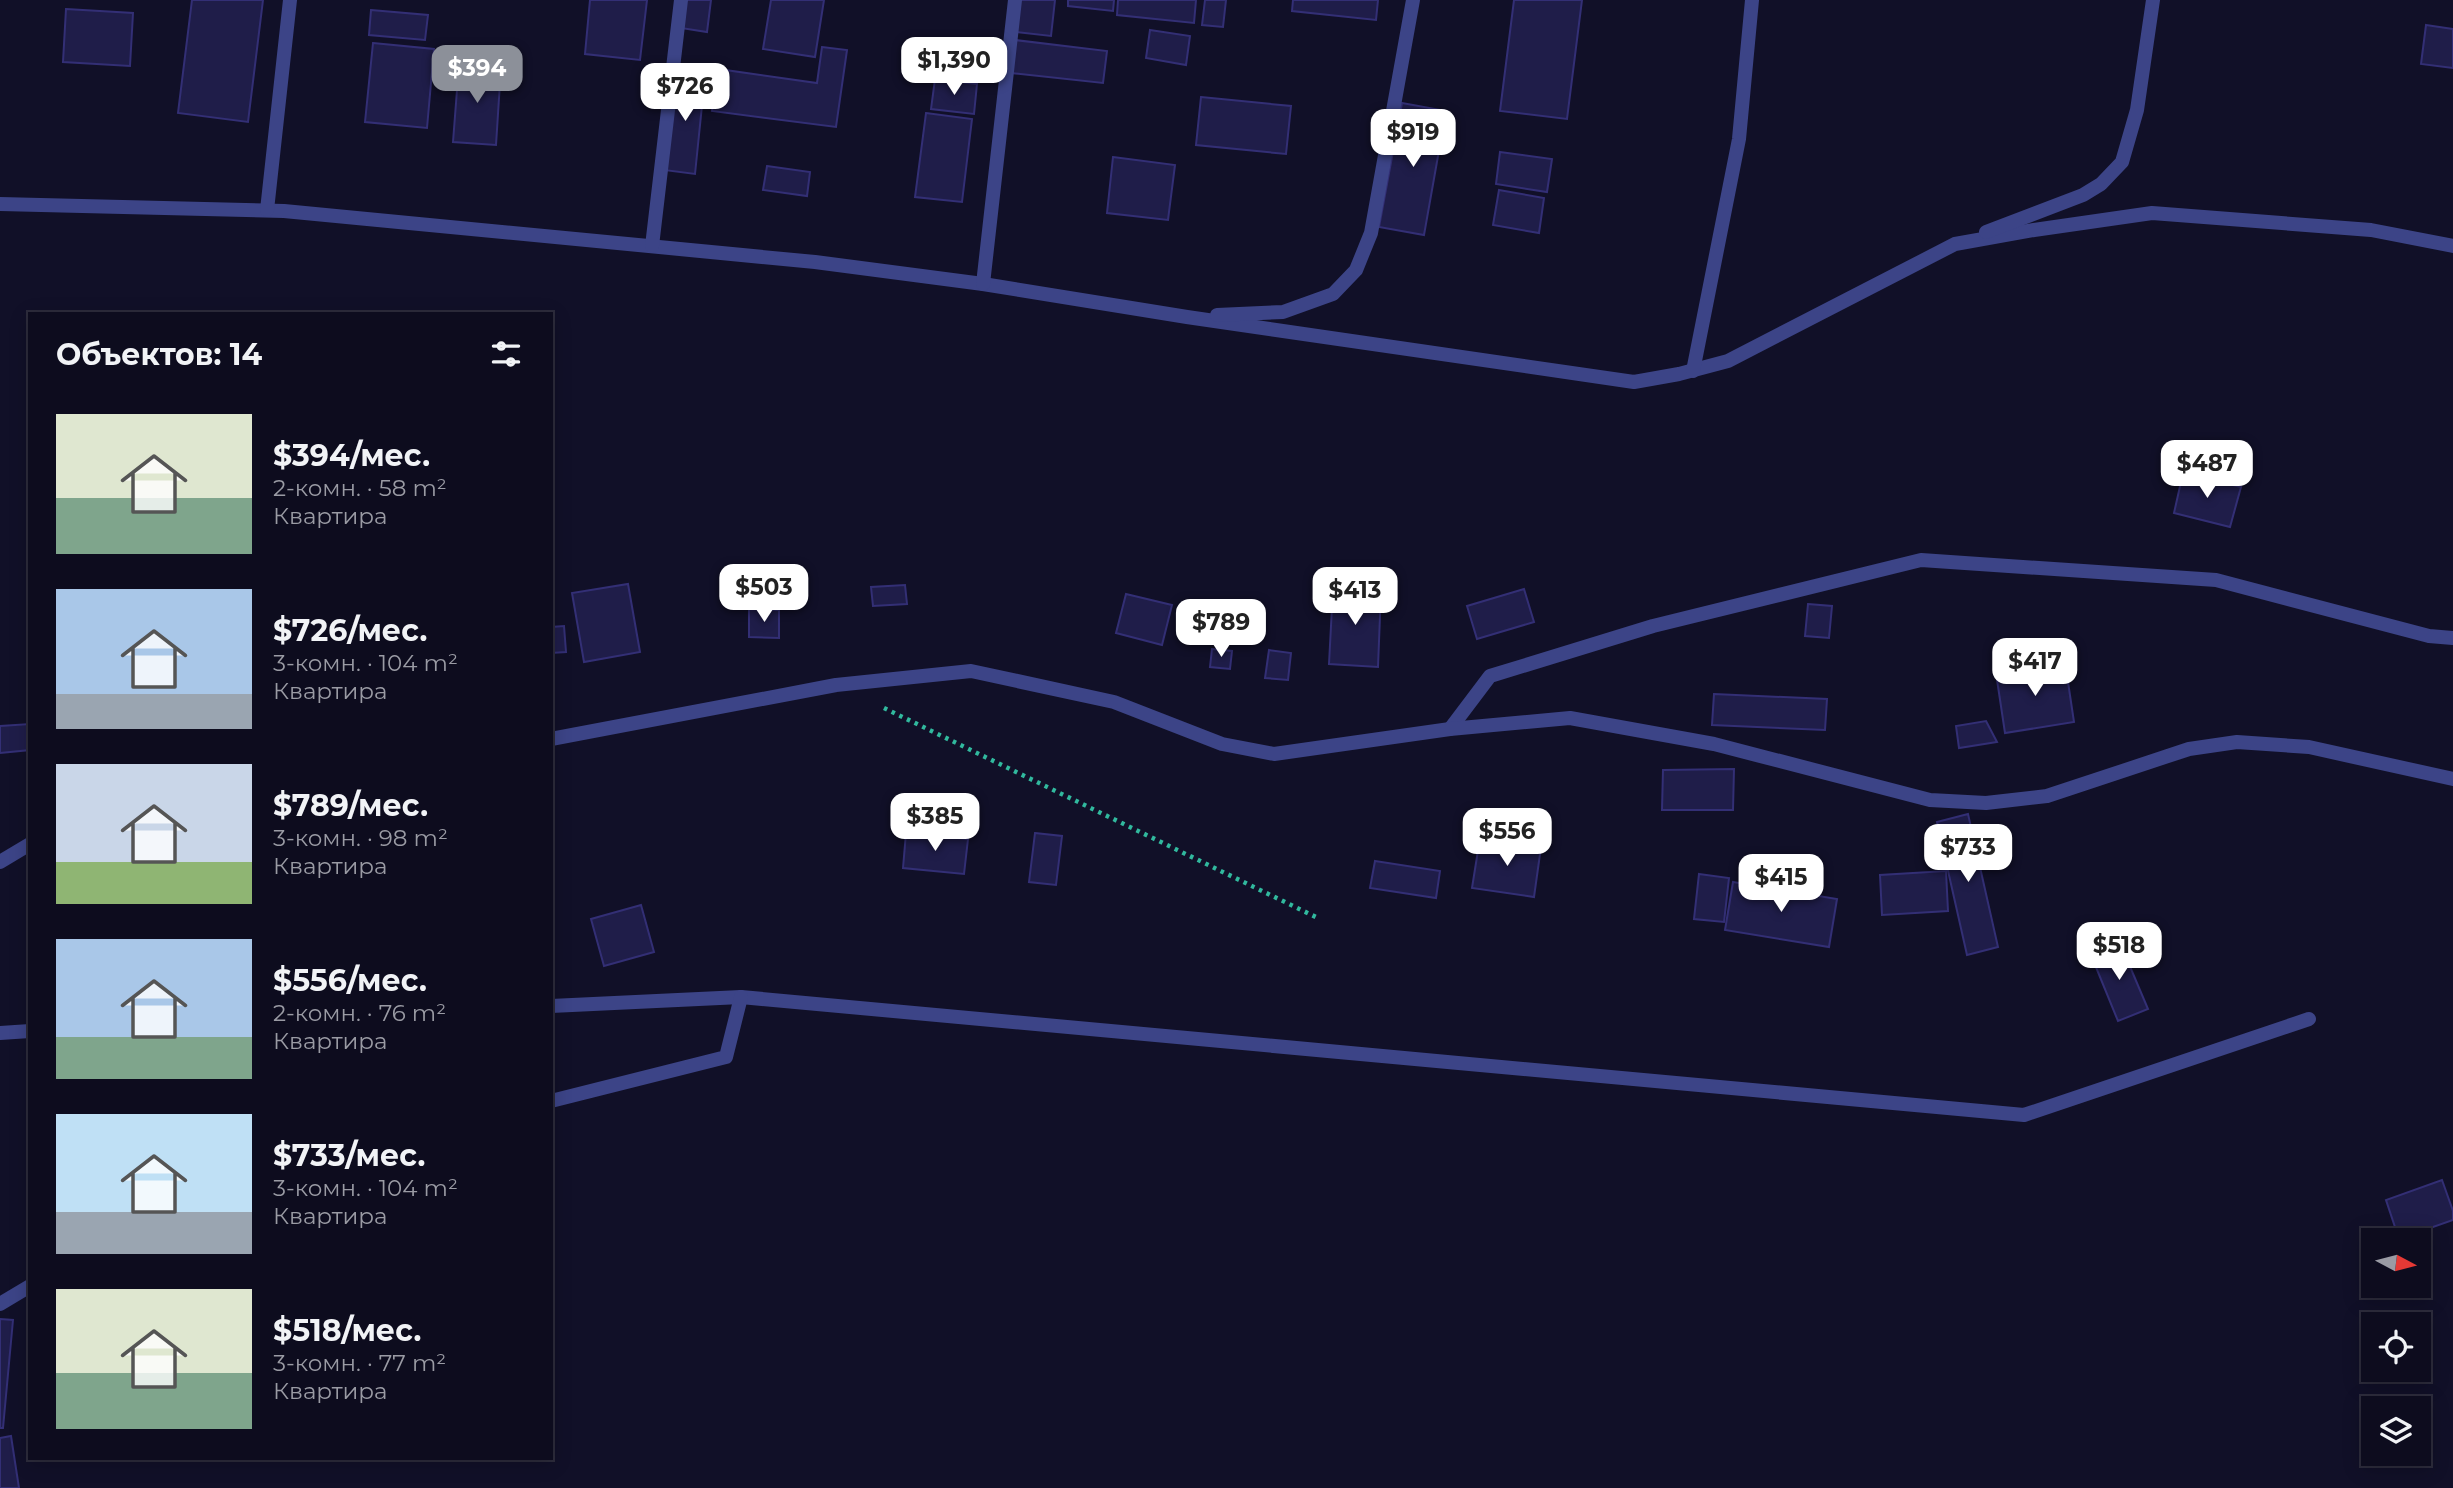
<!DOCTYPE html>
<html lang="ru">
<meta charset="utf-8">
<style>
:root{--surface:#0d0c1e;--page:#1b1a2b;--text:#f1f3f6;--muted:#9a9ba4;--line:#2d2c3c;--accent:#8c9099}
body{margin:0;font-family:Montserrat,sans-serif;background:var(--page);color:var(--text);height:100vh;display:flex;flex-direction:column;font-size:26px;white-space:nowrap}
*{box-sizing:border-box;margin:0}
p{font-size:23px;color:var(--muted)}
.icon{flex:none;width:38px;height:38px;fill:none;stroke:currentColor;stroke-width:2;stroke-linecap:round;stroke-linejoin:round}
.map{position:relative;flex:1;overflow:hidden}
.sheet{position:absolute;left:28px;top:312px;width:525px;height:1148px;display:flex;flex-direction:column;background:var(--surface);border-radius:0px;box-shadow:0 4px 18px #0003,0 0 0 2px var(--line)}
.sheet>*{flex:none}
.needle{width:46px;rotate:97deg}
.controls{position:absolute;left:2361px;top:1228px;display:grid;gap:14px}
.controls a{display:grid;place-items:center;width:70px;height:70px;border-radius:0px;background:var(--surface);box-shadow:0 4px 18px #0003,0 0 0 2px var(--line);font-size:35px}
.price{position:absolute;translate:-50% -60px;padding:0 16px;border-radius:14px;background:#fff;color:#222;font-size:23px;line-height:46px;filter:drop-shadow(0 2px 4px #0008)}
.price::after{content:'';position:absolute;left:50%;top:42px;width:21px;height:16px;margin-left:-10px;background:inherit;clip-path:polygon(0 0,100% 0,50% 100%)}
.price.on{background:var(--accent);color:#fff}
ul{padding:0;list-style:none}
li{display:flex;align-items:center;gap:21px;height:175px;padding:0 28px}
li span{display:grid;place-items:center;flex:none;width:196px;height:140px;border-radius:0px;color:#555}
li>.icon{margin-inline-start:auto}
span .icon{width:84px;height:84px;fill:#fffc;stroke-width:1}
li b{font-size:30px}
h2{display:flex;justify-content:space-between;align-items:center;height:84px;padding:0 28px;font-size:30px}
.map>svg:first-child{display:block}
.building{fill:#1f1d49;stroke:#332f75;stroke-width:2}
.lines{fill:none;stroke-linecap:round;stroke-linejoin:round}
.path{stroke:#31b99e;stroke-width:4.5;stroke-dasharray:3.5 5;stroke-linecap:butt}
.street{stroke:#3c4487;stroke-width:14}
</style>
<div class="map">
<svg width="2453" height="1488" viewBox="0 0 2453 1488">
<rect width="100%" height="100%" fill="#111028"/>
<!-- building -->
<g class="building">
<polygon points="192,0 263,0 248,122 178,113"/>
<polygon points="590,0 647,0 640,60 585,54"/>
<polygon points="685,0 711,0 707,32 681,28"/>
<polygon points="771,0 824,0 815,57 763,49"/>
<polygon points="1018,0 1055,0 1051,36 1015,32"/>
<polygon points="1068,0 1114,0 1113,11 1068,6"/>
<polygon points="1118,0 1196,0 1194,23 1117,15"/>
<polygon points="1205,0 1226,0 1223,27 1202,25"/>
<polygon points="1293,0 1378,0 1376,20 1292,11"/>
<polygon points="1514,0 1582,0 1567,119 1500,111"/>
<polygon points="66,9 133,13 130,66 63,62"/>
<polygon points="371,10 428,15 425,40 369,35"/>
<polygon points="2426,25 2453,29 2453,68 2421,64"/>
<polygon points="1150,30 1190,36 1186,65 1146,58"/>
<polygon points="1015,40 1107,51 1103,83 1011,73"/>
<polygon points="373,43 434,49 427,128 365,122"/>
<polygon points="822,47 847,50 836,127 712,111 718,69 817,83"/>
<polygon points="459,64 501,67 496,145 453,142"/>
<polygon points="675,72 705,76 695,174 664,170"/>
<polygon points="935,79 977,84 974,114 931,109"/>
<polygon points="1201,97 1291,106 1286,154 1196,145"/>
<polygon points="1402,103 1446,111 1424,235 1379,227"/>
<polygon points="926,113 972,119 962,202 915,197"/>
<polygon points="1500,152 1552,159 1547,192 1496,184"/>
<polygon points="1113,157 1175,165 1168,220 1107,213"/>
<polygon points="767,166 810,172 807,196 763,190"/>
<polygon points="1499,190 1544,198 1539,233 1493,225"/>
<polygon points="2183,473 2241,487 2230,527 2174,513"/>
<polygon points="628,584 640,652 584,662 572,593"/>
<polygon points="905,585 907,604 873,606 871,587"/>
<polygon points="1333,588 1381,590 1378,667 1329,664"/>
<polygon points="1524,589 1534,622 1477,639 1467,606"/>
<polygon points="1126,594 1172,605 1162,645 1116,633"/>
<polygon points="1808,604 1832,606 1829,638 1805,636"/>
<polygon points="749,609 779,610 779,638 749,637"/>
<polygon points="564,626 566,652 551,653 551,627"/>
<polygon points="1212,649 1232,651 1230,669 1210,667"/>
<polygon points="1269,650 1291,653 1288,680 1265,678"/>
<polygon points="2065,662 2074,722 2005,733 1996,673"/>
<polygon points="1714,694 1827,699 1825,730 1712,725"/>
<polygon points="1986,721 1997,742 1959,748 1956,726"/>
<polygon points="30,724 30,750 0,753 0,726"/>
<polygon points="1734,769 1733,810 1662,810 1663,770"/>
<polygon points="1968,814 1998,947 1967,955 1937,822"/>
<polygon points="906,833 968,839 964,874 903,868"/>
<polygon points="1035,833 1062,836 1056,885 1029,882"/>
<polygon points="1480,838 1541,847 1534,897 1472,888"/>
<polygon points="1375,861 1440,871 1436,898 1370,888"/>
<polygon points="1946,871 1948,911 1882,915 1880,875"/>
<polygon points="1699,874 1729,878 1724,922 1694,919"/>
<polygon points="1733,882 1837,899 1829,947 1725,930"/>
<polygon points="641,905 654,952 604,966 591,919"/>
<polygon points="2120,943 2148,1009 2118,1021 2091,955"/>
<polygon points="2442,1180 2453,1211 2453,1220 2399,1239 2386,1200"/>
<polygon points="0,1319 13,1320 3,1428 0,1428"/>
<polygon points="11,1436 19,1488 0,1488 0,1438"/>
</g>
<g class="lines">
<!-- path -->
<polyline class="path" points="884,708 1320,919"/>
<!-- street -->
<g class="street">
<polyline points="0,204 284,211 815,262 983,284 1187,317 1634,382 1679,374 1728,361 1955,244 2034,230 2152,213 2371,230 2453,246"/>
<polyline points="267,210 290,0"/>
<polyline points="1986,232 2083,195 2101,184 2122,162 2137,110 2153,0"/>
<polyline points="652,246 681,0"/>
<polyline points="983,284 1015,0"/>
<polyline points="1217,315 1283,312 1333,294 1356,270 1371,233 1413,0"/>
<polyline points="1693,371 1739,139 1752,0"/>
<polyline points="1450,729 1490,676 1653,626 1921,560 2216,580 2429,636 2453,638"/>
<polyline points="551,739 836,685 971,671 1114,702 1222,744 1274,754 1450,729 1570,718 1714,744 1930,800 1986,803 2047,796 2189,749 2237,742 2309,747 2453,779"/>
<polyline points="0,862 30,844"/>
<polyline points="551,1006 741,997 2024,1115 2309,1019"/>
<polyline points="0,1033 30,1031"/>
<polyline points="551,1101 726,1057 741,997"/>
<polyline points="0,1304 30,1286"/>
</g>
</g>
</svg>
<div class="controls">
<a><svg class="needle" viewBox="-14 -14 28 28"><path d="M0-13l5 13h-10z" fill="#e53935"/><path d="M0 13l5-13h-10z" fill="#9a9ba4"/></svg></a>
<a><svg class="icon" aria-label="locate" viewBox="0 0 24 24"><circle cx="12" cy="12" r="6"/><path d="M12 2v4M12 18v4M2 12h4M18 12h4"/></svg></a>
<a><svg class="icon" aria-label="layers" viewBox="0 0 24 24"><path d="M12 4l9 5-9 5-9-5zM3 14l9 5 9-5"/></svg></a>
</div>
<b class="price" style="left:954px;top:97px">$1,390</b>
<b class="price on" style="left:477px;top:105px">$394</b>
<b class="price" style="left:685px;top:123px">$726</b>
<b class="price" style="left:1413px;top:169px">$919</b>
<b class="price" style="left:2207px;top:500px">$487</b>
<b class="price" style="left:764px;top:624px">$503</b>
<b class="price" style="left:1355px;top:627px">$413</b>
<b class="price" style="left:1221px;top:659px">$789</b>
<b class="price" style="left:2035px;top:698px">$417</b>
<b class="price" style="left:935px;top:853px">$385</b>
<b class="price" style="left:1507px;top:868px">$556</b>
<b class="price" style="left:1968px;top:884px">$733</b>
<b class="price" style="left:1781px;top:914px">$415</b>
<b class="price" style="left:2119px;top:982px">$518</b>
<section class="sheet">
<h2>Объектов: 14<svg class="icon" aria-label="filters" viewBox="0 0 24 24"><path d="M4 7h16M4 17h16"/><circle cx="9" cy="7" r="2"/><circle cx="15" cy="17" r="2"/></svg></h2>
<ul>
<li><span style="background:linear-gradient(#dfe7d0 60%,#7fa58c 0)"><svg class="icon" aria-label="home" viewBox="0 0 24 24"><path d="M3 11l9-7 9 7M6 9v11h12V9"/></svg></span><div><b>$394/мес.</b><p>2-комн. · 58 m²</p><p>Квартира</p></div></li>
<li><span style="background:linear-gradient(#a9c7e8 75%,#9aa5b1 0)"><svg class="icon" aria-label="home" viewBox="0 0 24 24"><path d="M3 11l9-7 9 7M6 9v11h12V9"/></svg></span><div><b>$726/мес.</b><p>3-комн. · 104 m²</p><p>Квартира</p></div></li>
<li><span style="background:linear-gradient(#c9d6e8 70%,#8fb573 0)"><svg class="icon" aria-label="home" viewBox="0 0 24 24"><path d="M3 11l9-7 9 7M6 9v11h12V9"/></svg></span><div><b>$789/мес.</b><p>3-комн. · 98 m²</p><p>Квартира</p></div></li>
<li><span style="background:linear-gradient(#a9c7e8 70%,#7fa58c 0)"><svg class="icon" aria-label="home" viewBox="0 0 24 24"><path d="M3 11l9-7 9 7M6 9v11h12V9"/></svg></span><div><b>$556/мес.</b><p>2-комн. · 76 m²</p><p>Квартира</p></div></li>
<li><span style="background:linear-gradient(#bfe0f5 70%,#9aa5b1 0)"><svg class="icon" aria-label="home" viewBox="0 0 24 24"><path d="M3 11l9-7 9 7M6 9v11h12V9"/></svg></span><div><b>$733/мес.</b><p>3-комн. · 104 m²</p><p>Квартира</p></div></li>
<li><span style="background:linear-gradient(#dfe7d0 60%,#7fa58c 0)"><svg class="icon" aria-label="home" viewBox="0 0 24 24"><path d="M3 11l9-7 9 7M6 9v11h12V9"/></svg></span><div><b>$518/мес.</b><p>3-комн. · 77 m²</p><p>Квартира</p></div></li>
</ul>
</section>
</div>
